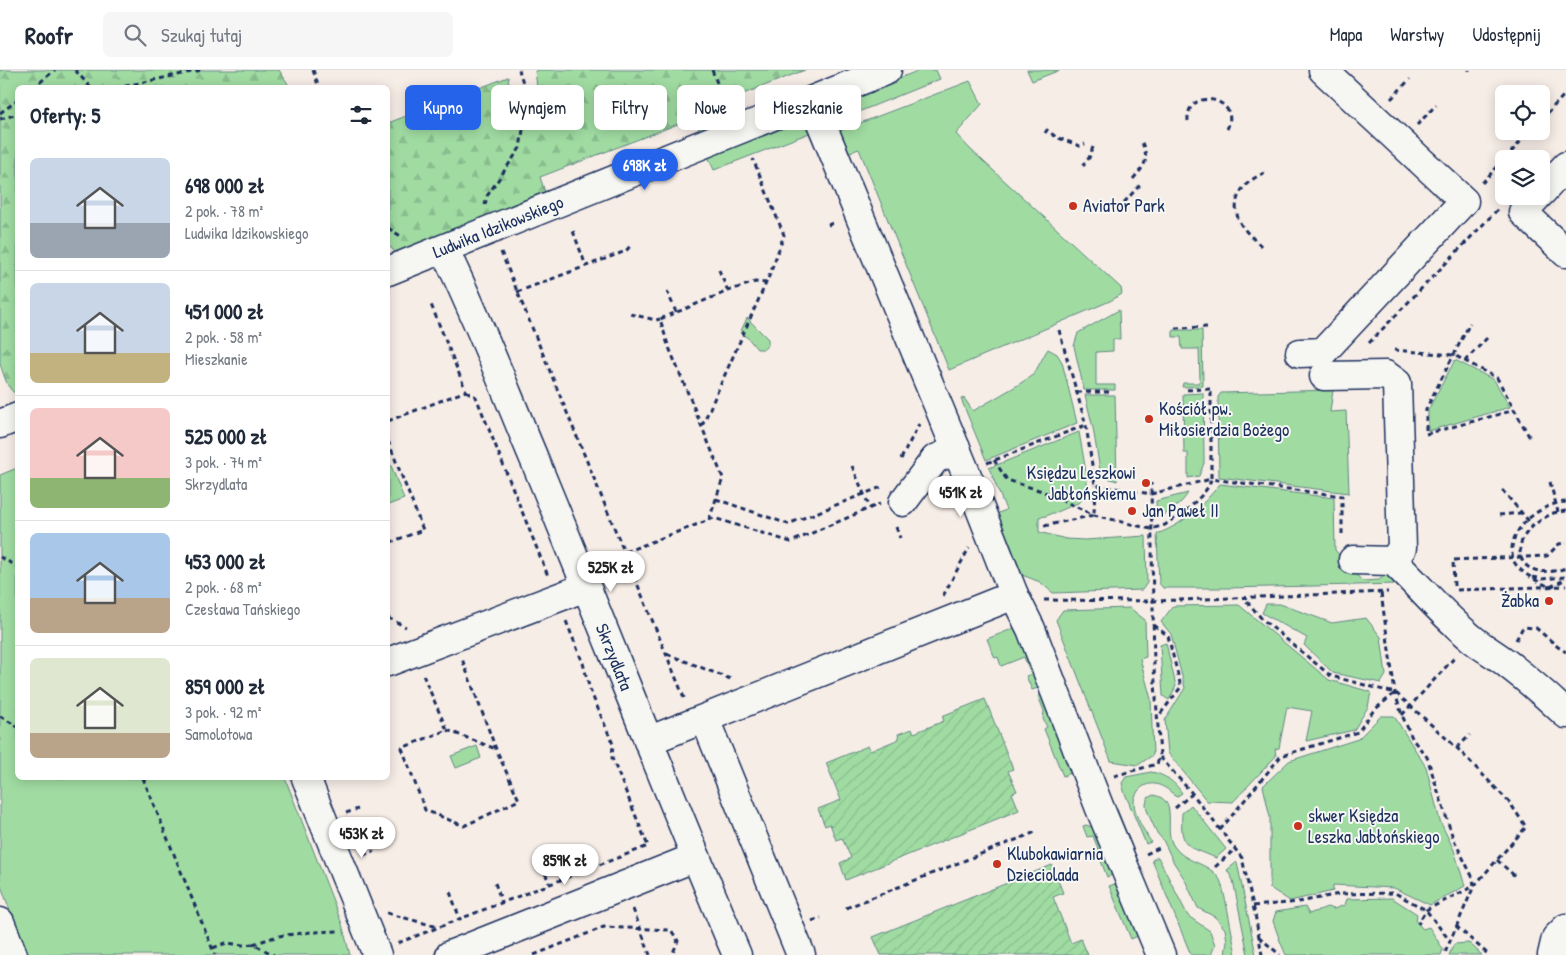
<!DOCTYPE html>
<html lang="pl">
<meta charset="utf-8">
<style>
:root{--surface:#fff;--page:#f6f6f7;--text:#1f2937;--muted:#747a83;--line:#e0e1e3;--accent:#2563eb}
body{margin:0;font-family:"Patrick Hand",sans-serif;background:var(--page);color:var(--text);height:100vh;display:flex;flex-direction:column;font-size:19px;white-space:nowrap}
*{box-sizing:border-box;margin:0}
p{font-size:16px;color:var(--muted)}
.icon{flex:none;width:28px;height:28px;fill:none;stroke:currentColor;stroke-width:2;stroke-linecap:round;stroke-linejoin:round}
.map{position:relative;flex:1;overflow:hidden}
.side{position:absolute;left:15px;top:15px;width:375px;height:695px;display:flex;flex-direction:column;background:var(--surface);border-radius:8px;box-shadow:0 2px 12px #0003}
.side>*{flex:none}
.top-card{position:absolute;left:405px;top:15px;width:475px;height:45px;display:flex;gap:10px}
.controls{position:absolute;left:1495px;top:15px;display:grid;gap:10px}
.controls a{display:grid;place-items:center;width:55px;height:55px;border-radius:8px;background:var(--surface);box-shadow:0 2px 12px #0003;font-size:25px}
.price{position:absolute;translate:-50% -42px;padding:0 11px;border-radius:18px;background:#fff;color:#222;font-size:16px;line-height:32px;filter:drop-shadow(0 1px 2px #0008)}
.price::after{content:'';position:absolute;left:50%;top:30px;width:15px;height:11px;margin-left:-8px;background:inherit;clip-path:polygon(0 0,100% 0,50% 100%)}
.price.on{background:var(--accent);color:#fff}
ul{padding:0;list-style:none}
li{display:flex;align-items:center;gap:15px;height:125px;padding:0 15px}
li+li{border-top:1px solid var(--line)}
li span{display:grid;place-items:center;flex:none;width:140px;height:100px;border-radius:8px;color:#555}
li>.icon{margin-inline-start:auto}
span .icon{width:60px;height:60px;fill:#fffc;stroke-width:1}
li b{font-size:21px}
h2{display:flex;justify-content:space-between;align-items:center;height:60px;padding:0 15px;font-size:21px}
.pill{padding:0 18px;border-radius:8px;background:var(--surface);box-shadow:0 2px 12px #0003;font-size:18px;line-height:45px}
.pill.on{background:var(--accent);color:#fff}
header{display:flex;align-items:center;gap:30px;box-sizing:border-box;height:70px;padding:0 25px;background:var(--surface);border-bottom:1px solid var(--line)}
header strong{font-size:24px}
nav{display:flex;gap:28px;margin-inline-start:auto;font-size:18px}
.search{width:350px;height:45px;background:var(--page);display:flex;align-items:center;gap:12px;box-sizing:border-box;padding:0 18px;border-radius:8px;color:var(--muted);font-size:19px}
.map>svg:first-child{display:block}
.green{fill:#a0dca2;stroke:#5e8680}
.forest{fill:url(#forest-firs);stroke:#5e8680}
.garden{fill:url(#garden-furrows);stroke:#5e8680}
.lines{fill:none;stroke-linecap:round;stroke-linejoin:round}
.minor-casing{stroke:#1b2f5e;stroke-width:31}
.path{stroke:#1b2f5e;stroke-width:3;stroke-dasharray:5 4;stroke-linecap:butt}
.minor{stroke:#f6f6f2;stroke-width:28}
.poi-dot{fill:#c8321e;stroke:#f6f6f2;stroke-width:2}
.labels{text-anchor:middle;stroke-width:4;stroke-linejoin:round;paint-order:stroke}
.poi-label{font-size:18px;fill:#1b2f5e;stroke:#f6f6f2;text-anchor:start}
.street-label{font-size:18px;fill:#1b2f5e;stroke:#f6f6f2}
</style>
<header>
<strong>Roofr</strong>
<div class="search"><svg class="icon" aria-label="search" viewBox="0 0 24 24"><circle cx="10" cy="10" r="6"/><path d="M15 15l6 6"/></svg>Szukaj tutaj</div>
<nav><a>Mapa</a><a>Warstwy</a><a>Udostępnij</a></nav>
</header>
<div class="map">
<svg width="1566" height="885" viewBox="0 0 1566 885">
<defs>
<pattern id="forest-firs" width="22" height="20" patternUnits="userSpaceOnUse" patternTransform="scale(1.25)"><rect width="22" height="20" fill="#a0dca2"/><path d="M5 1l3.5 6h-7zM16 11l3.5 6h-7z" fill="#89bd8e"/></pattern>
<pattern id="garden-furrows" width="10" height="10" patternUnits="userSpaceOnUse" patternTransform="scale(1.25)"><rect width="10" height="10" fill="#a0dca2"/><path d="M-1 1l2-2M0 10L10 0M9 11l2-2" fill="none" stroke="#89bd8e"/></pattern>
</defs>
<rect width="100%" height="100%" fill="#f7ede7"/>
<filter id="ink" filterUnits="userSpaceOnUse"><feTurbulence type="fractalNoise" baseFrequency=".02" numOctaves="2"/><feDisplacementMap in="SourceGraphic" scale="10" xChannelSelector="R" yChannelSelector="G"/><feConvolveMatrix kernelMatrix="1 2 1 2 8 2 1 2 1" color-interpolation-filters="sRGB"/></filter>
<g filter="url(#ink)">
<!-- green -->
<g class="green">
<polygon points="920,0 936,0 940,9 836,51 840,41 848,30 861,23"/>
<polygon points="1027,0 1060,0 1032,11"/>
<polygon points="970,11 982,34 956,64 970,79 1121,218 1122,224 1110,231 949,300 859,79 844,84 834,63"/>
<polygon points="786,54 801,56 812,62 714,100 707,84"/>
<polygon points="1119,240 1120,269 1113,269 1113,281 1096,282 1096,315 1115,315 1115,320 1084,320 1074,276 1078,263"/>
<polygon points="747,248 768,269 768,275 764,279 757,279 748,268 740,263"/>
<polygon points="1173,260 1202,260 1203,316 1182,317 1183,313 1198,313 1200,310 1199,279 1182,279 1181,267 1173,267"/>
<polygon points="1048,279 1057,284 1062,292 1077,353 986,390 961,329 964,328 973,341 1018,315 1034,304 1046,282"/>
<polygon points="1455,290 1494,310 1510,337 1428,361 1428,340"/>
<polygon points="1333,320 1330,342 1346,341 1349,423 1219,407 1218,332 1218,327 1221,323"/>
<polygon points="1203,323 1204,385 1204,393 1199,406 1188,408 1188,383 1184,383 1183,324"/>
<polygon points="1085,325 1115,325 1117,411 1101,406 1093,358"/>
<polygon points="1079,362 1085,396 1088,421 1080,432 1055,443 1052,443 1046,446 1039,447 1039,462 1066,469 1085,470 1146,466 1147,513 1142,520 1053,523 1040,512 1017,503 991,446 1006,440 989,398"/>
<polygon points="388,388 404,429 388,435"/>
<polygon points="17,398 18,708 285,708 342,854 350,885 26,885 0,813 0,405"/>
<path d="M1220 414 1334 428 1335 480 1362 511 1379 510 1387 504 1400 514 1227 518H1163L1159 513 1157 464C1184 454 1202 436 1220 414Z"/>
<path d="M1188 423C1181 435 1169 443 1157 448L1156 431Z"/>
<polygon points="1266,534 1280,534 1332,553 1366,548 1381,567 1386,605 1381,613 1333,603 1304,575 1307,568 1262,543"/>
<polygon points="1239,535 1329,610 1371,622 1368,637 1354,660 1306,671 1312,641 1287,637 1279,678 1275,679 1276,686 1233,732 1207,731 1168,683 1165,650 1185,618 1171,564 1161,552 1173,536"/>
<polygon points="1130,538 1145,550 1146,587 1140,589 1151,629 1153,685 1138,695 1111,691 1056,550 1063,540"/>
<polygon points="1022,555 1046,615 1032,620 1026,606 1031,604 1024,587 1001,596 998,587 995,588 987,569"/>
<polygon points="1166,573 1176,616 1169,630 1163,626 1160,575"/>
<polygon points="1048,622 1080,699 1063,706 1044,659 1047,657 1043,649 1044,641 1038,626"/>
<polygon points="1381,646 1394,646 1426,697 1440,751 1454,780 1465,816 1430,835 1394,818 1333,815 1333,821 1290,831 1270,818 1270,747 1263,716 1289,691 1358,669"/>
<polygon points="477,676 481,688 456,698 451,686"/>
<path d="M1151 702C1164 704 1175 712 1182 723L1176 727C1166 716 1150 707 1138 721 1136 725 1134 728 1134 732 1134 746 1144 760 1151 772L1146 774 1124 721 1122 713 1126 707Z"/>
<path d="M1153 725C1179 729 1164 757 1172 773 1184 795 1208 790 1220 810 1222 814 1223 820 1224 824 1229 844 1232 865 1236 885H1225L1227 871 1225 859 1215 847 1198 838 1184 808 1174 793 1163 770 1157 763 1151 750 1147 740 1146 734 1148 728Z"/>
<polygon points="1115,734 1140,796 1135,797 1110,736"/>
<path d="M1191 735 1226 779 1216 788C1186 775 1180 778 1182 743Z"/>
<polygon points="1086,755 1098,759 1121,802 1107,807 1101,791 1095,784 1099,781 1093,766 1087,767 1083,756"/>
<polygon points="1158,787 1188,846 1210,861 1215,875 1211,885 1191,885 1152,790"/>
<polygon points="1237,792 1256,885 1248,885 1233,810 1227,800"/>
<polygon points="1124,811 1145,863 1131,869 1109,816"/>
<polygon points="1392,828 1417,844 1416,852 1423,859 1429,857 1443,879 1441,885 1286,885 1280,871 1273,851 1276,842 1305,837 1309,844 1327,837 1334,839 1345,835 1347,829"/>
<polygon points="1469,873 1482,885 1449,885 1454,874"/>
</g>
<!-- forest -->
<g class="forest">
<path d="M0 0H279L290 17 18 18 17 325C7 319 4 305 0 294Z"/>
<polygon points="538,0 805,0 738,26 745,44 701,61 691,49 540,107 545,122 396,183 388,175 388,53 508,7 511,27 537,17 535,1"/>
</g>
<!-- garden -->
<g class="garden">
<polygon points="985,629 1013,699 1008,701 1017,721 1012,723 1019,740 846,810 840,793 851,788 842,768 836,770 830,754 825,756 818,739 841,730 826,693 868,676 870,681 899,669 898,664 912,659 914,663 944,651 942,646"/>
<polygon points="1052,795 1063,823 1053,827 1071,873 1081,869 1088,885 881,885 873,867"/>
</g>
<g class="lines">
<!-- minor casing -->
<g class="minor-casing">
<g id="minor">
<polyline points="1541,123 1566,96"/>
<polyline points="1538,126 1523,142 1566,183"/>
<path d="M444 179C478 248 505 320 535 391 603 555 667 721 737 885"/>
<polyline points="388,201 887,0"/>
<polyline points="1300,283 1323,282 1464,131 1323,0"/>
<polyline points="1324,306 1386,305 1397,313 1402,478 1393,491"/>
<polyline points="0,354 18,347"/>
<polyline points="903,432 935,389 957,380"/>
<path d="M1353 490 1393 491C1419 516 1442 544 1470 567 1480 576 1493 583 1505 592 1526 608 1547 626 1566 644"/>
<polyline points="1014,525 1031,559 1099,736 1161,885"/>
<polyline points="388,592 586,517"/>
<polyline points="705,649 801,885"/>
<polyline points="648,671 1014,525 966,403 812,31"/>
<polyline points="306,708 377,885"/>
<polyline points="0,852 13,885"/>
<polyline points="450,885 696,787"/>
<polyline points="1552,885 1556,868 1566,858"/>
</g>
</g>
<!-- path -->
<g class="path">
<polyline points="75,0 91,18"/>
<polyline points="313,0 319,18"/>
<polyline points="712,0 727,39"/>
<polyline points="1469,1 1469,0"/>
<polyline points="33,18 55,0"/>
<polyline points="116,18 201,0"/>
<polyline points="1391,29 1410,9"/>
<polyline points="0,43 18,30"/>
<polyline points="0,49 18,44"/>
<polyline points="1541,50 1566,23"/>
<path d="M1188 51C1185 16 1243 27 1227 59"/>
<polyline points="1417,55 1436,35"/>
<polyline points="1045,63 1047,60 1056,67 1080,76 1085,74"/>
<polyline points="1505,89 1530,61"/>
<polyline points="1085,96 1083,94 1089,88 1093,77"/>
<path d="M1133 109C1147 93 1149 90 1141 70"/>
<polyline points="1482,113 1504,90"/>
<polyline points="485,135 487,126 520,78 528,29 519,0"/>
<polyline points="1118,139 1140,115"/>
<polyline points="828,155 835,152"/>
<polyline points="388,158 402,167"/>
<polyline points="573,161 586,196"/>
<path d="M1261 176C1252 167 1239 157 1237 144 1232 123 1250 108 1267 102"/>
<polyline points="501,182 685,630"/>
<polyline points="719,200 728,221"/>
<polyline points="667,221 676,242"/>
<polyline points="517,222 626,181 631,175"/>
<polyline points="630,244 656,250 660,249"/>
<polyline points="1175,258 1211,257"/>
<polyline points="1059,260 1086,355 1095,415 1151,424 1211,409 1211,319 1183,320"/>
<polyline points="1369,273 1498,139"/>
<polyline points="1394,280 1454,285 1497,308 1530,368"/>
<polyline points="1465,291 1487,268"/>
<polyline points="466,321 476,327 548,506"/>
<polyline points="1077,322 1113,322"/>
<polyline points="388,351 466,321 430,232"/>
<polyline points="702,356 770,204 784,165 753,89"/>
<polyline points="1426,360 1426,339 1470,253"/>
<polyline points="1426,364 1515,340"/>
<polyline points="388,371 423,460 388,473"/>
<polyline points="901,389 919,354"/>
<polyline points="994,390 1007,410 1042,421 1094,445 1151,459 1165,455 1187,440 1201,426 1209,416 1211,409 1342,426 1342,464"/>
<polyline points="987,393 1086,355"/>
<polyline points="852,396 870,438 880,434"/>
<polyline points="1550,412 1558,442"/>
<polyline points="1502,420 1533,456"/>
<polyline points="716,429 788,454 884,416"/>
<path d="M1566 432C1541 433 1505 460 1513 489 1517 502 1539 512 1550 517L1566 509"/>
<path d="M1566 441C1561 442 1555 442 1551 444 1538 451 1519 464 1520 481 1521 505 1550 504 1566 498"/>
<polyline points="1499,445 1521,443"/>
<polyline points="709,450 723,408 668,275 660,249 728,221 755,212 766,213"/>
<polyline points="1044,456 1094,445 1095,415"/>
<polyline points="896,457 900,468"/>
<polyline points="625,482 714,448 791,472 870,438"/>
<polyline points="0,487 18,497"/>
<polyline points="1533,507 1542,509 1566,507"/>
<polyline points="1454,516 1453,490 1547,486 1559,474 1566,473"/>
<polyline points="1457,520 1566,516"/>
<polyline points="1381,523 1395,623 1402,645 1413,670 1427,687 1453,768 1473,808 1474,816 1444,885"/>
<polyline points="943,526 969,478"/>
<polyline points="1044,530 1153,531 1388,522"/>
<polyline points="388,548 406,557"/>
<polyline points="1154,555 1168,566 1181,617 1158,647"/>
<polyline points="1516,570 1523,557 1536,558 1558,577 1566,582"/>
<polyline points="667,584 733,610"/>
<polyline points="423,605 447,660 402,678 425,740 464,756 519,730 496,679 462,589"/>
<polyline points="1396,623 1457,678 1510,733 1526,757 1474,816 1426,840 1418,854"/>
<polyline points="1402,645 1456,586"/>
<polyline points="0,646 18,657"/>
<polyline points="447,660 496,679"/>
<polyline points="1457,678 1470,665"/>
<polyline points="1160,687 1191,722 1242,788 1255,844 1262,885"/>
<polyline points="1114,706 1157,694 1160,686 1154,598 1151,413"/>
<polyline points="143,708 215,885"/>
<polyline points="1175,738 1192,724"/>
<polyline points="346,743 358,739"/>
<polyline points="1220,760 1281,686 1358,662 1374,640 1395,623 1331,606 1262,549 1244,528"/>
<polyline points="1146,784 1159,778"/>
<polyline points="363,785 374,781"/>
<polyline points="1497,790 1516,807"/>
<polyline points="542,795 549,813"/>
<polyline points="1215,797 1235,779"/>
<polyline points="495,813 502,833"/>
<polyline points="450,822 460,849"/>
<polyline points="1253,836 1299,832 1339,824 1395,823 1426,840 1450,871"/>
<polyline points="846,838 1038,761"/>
<polyline points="633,839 650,885"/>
<polyline points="387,843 438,857"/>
<polyline points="812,851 821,848"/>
<polyline points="1456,856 1489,885"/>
<polyline points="1259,867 1280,885"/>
<polyline points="398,873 648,776 612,688 613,674 590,620 583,593 566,551"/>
<polyline points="253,874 278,866 311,862 340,861"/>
<polyline points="213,878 226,873 243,875 253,874 274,885"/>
<polyline points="534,885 604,857 671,860 678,871 672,885"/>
</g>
<!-- minor -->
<use href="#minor" class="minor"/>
</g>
</g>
<!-- markers -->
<g class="poi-dot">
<circle cx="1073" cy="136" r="5"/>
<circle cx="1149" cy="349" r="5"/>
<circle cx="1146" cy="413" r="5"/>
<circle cx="1132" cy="441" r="5"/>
<circle cx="1549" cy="531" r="5"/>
<circle cx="1298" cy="756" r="5"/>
<circle cx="997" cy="794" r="5"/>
</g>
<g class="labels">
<!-- poi labels -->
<g class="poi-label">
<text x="1083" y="142">Aviator Park</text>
<text x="1159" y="345">Kościół pw.<tspan x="1159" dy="21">Miłosierdzia Bożego</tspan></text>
<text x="1136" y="409" text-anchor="end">Księdzu Leszkowi<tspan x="1136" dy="21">Jabłońskiemu</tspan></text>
<text x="1142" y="447">Jan Paweł II</text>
<text x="1539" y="537" text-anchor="end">Żabka</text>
<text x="1308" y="752">skwer Księdza<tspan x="1308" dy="21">Leszka Jabłońskiego</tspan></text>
<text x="1007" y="790">Klubokawiarnia<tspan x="1007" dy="21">Dzieciolada</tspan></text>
</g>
<!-- street labels -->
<g class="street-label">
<text transform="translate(498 157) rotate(-22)" y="6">Ludwika Idzikowskiego</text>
<text transform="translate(614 587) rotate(68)" y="6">Skrzydlata</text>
</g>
</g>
</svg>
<div class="controls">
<a><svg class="icon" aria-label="locate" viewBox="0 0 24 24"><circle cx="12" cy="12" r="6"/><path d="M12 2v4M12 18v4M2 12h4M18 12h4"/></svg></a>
<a><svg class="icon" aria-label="layers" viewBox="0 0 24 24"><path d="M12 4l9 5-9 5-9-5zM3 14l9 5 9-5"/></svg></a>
</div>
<b class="price on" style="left:645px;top:121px">698K zł</b>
<b class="price" style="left:961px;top:448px">451K zł</b>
<b class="price" style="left:611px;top:523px">525K zł</b>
<b class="price" style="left:362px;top:789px">453K zł</b>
<b class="price" style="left:565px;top:816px">859K zł</b>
<div class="top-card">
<a class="pill on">Kupno</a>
<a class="pill">Wynajem</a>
<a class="pill">Filtry</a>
<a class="pill">Nowe</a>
<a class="pill">Mieszkanie</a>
</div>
<section class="side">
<h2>Oferty: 5<svg class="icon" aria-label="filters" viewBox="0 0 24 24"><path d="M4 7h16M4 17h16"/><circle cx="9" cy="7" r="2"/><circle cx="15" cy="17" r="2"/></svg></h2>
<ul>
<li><span style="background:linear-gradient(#c9d6e8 65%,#9aa5b1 0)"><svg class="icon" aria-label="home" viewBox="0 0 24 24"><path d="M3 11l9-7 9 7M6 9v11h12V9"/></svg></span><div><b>698 000 zł</b><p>2 pok. · 78 m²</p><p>Ludwika Idzikowskiego</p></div></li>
<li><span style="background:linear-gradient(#c9d6e8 70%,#c2b280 0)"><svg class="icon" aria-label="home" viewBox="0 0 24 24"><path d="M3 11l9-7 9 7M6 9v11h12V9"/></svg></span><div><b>451 000 zł</b><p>2 pok. · 58 m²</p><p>Mieszkanie</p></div></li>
<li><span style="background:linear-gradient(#f6c9c9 70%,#8fb573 0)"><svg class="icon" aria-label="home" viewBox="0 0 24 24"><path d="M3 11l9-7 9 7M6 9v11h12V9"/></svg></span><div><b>525 000 zł</b><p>3 pok. · 74 m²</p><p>Skrzydlata</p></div></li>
<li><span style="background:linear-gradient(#a9c7e8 65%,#b9a48a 0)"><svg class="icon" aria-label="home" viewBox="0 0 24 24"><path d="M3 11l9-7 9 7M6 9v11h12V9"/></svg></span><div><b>453 000 zł</b><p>2 pok. · 68 m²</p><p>Czesława Tańskiego</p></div></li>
<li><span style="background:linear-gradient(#dfe7d0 75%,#b9a48a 0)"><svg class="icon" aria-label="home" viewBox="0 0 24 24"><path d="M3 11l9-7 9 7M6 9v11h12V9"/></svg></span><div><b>859 000 zł</b><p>3 pok. · 92 m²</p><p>Samolotowa</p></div></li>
</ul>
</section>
</div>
